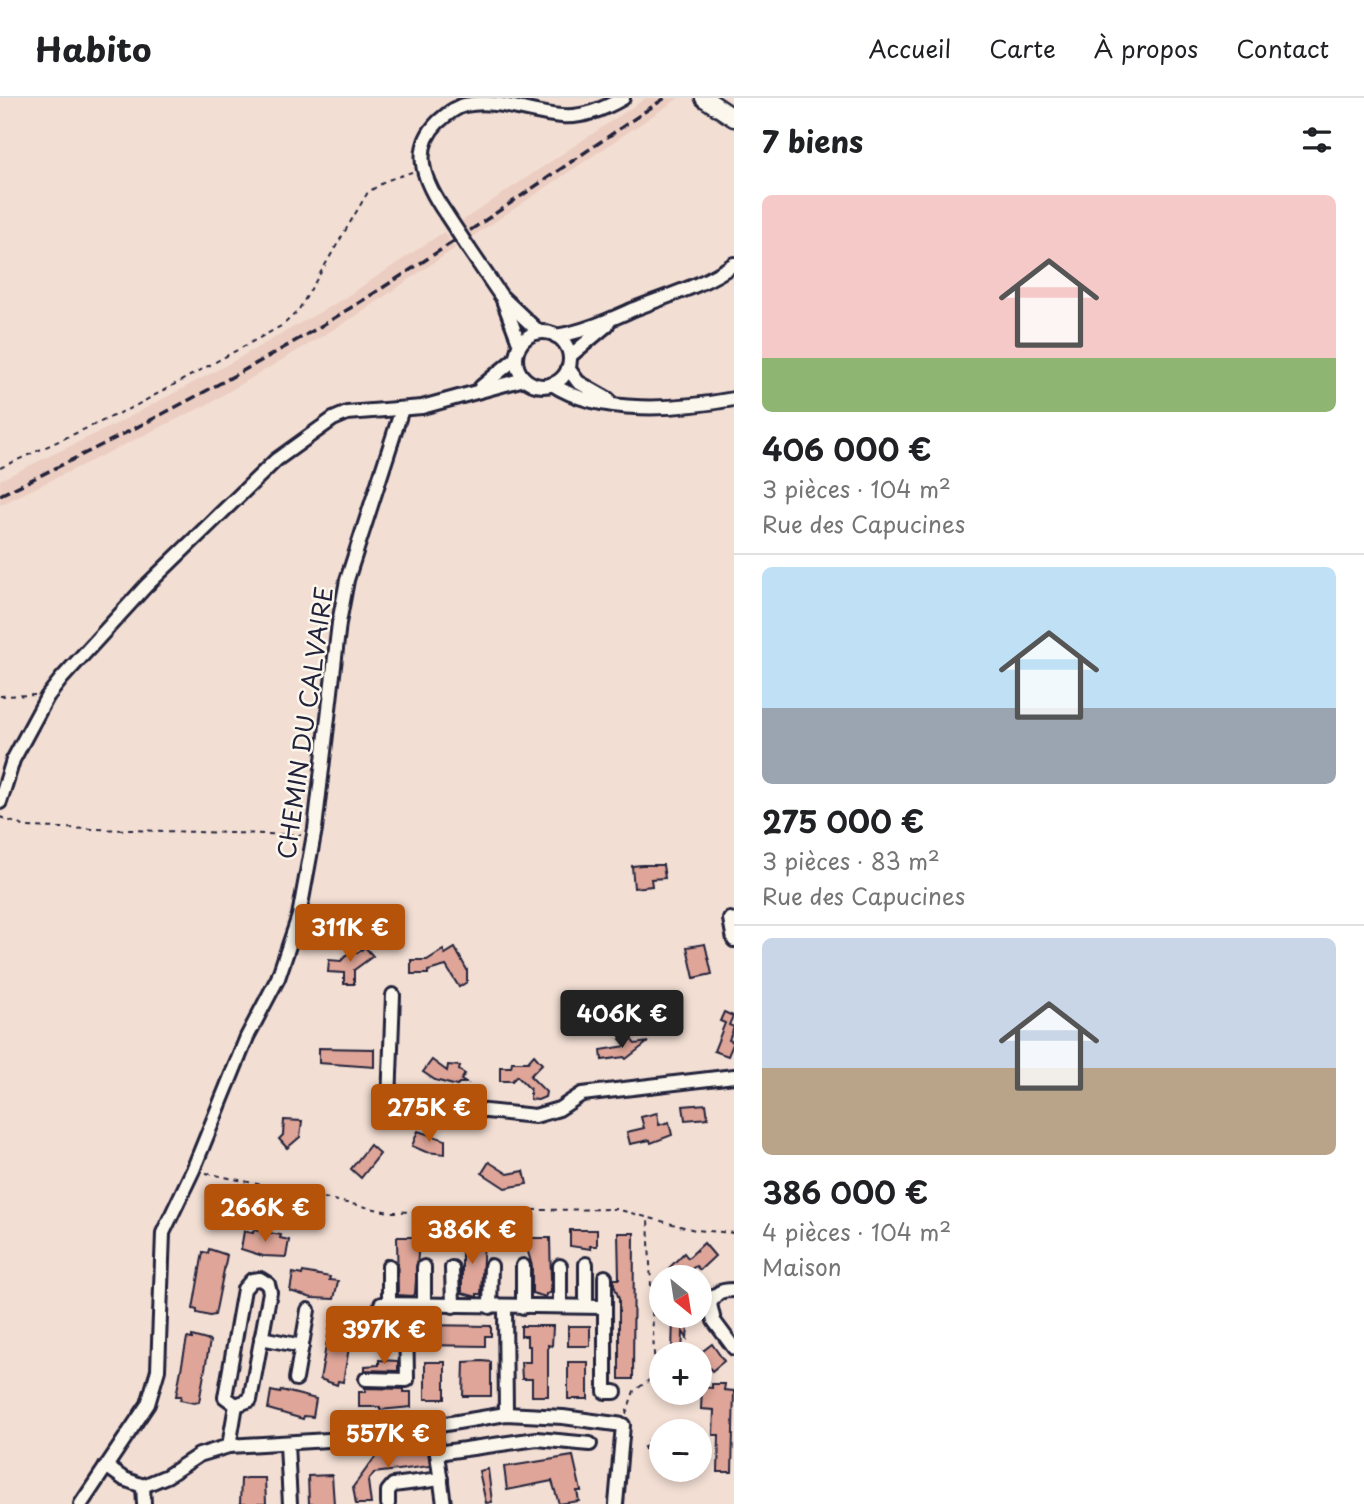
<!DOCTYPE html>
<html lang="fr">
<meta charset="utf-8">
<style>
:root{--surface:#fff;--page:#f2f2f2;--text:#202124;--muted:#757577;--line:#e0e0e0;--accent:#b45309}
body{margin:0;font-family:"Playpen Sans",sans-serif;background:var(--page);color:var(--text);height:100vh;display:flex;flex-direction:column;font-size:26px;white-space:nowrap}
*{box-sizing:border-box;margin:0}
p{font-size:23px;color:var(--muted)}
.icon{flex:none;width:38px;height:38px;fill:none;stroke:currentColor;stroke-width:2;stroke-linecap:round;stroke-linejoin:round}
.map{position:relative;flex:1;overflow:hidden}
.details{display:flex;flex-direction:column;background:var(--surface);width:630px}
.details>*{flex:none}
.needle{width:46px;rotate:150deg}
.buttons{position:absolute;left:649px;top:1167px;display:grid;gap:14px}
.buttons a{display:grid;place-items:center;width:63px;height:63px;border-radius:50%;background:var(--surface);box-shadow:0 4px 10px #0003;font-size:35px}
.price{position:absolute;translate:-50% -60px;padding:0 16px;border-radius:7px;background:var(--accent);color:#fff;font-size:23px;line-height:46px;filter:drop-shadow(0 2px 4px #0008)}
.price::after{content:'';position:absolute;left:50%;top:42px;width:21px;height:16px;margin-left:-10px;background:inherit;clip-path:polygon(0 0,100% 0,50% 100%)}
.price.active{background:#222;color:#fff}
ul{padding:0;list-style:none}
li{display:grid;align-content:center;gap:14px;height:371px;padding:0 28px}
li+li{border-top:2px solid var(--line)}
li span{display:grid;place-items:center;height:217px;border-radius:10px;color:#555}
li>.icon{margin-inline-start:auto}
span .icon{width:126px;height:126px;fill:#fffc;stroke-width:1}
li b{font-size:30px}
h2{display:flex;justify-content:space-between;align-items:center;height:84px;padding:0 28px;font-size:30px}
header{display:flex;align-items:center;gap:42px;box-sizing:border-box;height:98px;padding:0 35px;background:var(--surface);border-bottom:2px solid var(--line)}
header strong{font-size:33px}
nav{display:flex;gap:38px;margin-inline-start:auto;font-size:24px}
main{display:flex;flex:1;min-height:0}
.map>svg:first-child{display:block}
.built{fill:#eccdc1}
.building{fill:#dea598;stroke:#22223b;stroke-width:2}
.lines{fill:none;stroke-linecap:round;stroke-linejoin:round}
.minor-casing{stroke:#22223b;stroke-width:18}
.major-casing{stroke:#22223b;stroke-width:21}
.path{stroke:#22223b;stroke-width:2;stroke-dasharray:5 5;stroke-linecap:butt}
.minor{stroke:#fbf7ec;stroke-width:12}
.major{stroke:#fbf7ec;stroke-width:16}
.rail{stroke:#22223b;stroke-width:3.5;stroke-dasharray:10 5;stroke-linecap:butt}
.minor-bridge-casing{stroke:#22223b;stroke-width:18;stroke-linecap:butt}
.minor-bridge{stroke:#fbf7ec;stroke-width:12}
.labels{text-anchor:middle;stroke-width:5;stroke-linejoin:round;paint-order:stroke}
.street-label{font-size:24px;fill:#22223b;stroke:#fbf7ec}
</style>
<header>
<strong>Habito</strong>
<nav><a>Accueil</a><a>Carte</a><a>À propos</a><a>Contact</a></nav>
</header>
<main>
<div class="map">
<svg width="734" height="1406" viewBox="0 0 734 1406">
<rect width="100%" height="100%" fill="#f2ded3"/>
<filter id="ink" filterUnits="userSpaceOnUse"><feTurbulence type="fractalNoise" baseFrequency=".0143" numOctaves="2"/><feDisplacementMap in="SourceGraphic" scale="14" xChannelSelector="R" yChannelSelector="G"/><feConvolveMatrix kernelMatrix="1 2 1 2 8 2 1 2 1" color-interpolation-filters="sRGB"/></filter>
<g filter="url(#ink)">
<!-- built -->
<g class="built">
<polygon points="646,0 679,0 472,139 462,123"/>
<polygon points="444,134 455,150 356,218 206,307 0,407 0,382 116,326 223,269 343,201"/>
</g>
<!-- building -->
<g class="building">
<polygon points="642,767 663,767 665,780 651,781 652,788 634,790 632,768"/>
<polygon points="705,846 712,876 694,880 687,849"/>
<polygon points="365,849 373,858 354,872 354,886 344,886 344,875 328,874 329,862 341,863 353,850 357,855"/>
<polygon points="455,850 467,872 467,884 459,889 446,868 428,873 428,876 411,876 411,862 427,862 443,852 445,856"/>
<polygon points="724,914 733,918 729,927 734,929 729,942 734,944 728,958 714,953 725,925 720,923"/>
<polygon points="627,936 635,946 648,944 626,961 624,959 602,962 601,952 626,948 620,941"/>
<polygon points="319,950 374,951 374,969 319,965"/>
<polygon points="534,957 542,966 530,978 546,994 545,999 538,1002 530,1001 530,991 517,978 512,983 500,983 500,969 511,969 512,964 528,964"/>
<polygon points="432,962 447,973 448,967 460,968 459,972 465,976 461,982 466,985 459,985 457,988 435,982 423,974"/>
<polygon points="706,1006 708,1020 685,1022 683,1008"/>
<polygon points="657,1015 659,1027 669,1024 672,1037 651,1045 650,1042 630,1046 627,1034 644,1030 641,1019"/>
<polygon points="284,1022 302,1023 300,1039 287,1050 279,1041 283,1037"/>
<polygon points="418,1033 445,1042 445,1056 426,1054 412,1048"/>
<polygon points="370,1047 380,1056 361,1080 351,1071"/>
<polygon points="489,1064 508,1076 524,1073 527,1086 505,1090 482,1075"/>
<polygon points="254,1132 281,1137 280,1140 289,1142 286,1159 263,1158 241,1151 244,1133 253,1135"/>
<polygon points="570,1132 597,1132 597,1148 590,1148 591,1151 570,1148"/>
<polygon points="618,1135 634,1135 633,1281 619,1281 619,1201 614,1187 614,1181 619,1181"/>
<polygon points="397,1139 416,1139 416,1143 419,1143 415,1195 412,1198 398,1197"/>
<polygon points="462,1139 481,1140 484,1143 481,1196 477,1196 477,1199 462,1195"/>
<polygon points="531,1140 550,1140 551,1182 550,1195 546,1196 546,1199 532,1195 532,1168 528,1154"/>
<polygon points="704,1145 715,1158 700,1172 696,1168 677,1180 669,1170 684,1155 688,1160"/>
<polygon points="209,1151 227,1157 215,1217 210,1218 197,1215 197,1212 193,1211 203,1154 208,1155"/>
<polygon points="303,1174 330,1179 329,1182 338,1183 334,1201 312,1200 290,1193 293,1175 302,1177"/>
<polygon points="379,1214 396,1216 396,1247 376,1247"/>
<polygon points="673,1218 689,1218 687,1240 683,1234 682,1256 672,1256"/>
<polygon points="336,1220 349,1222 349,1226 353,1227 343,1284 338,1283 337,1287 320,1281 331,1221"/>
<polygon points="422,1227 491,1228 491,1238 485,1238 485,1248 422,1247"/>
<polygon points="521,1228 553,1228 552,1248 548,1247 548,1298 532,1298 532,1281 522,1281 521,1264 530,1264 530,1248 527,1248 527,1238 521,1238"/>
<rect x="568" y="1228" width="22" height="20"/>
<polygon points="192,1238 210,1243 199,1304 194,1305 180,1302 181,1298 176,1298 187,1240 192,1241"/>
<polygon points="712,1246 724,1263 712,1273 699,1256"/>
<polygon points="379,1262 398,1263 398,1273 365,1272 365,1268 379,1267"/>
<polygon points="482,1263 491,1264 491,1298 463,1298 464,1264"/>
<rect x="425" y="1264" width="20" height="37"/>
<rect x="568" y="1264" width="20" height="37"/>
<polygon points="712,1286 725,1286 724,1292 734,1293 732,1374 718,1374 719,1337 713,1337 714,1312 701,1311 702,1289 712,1290"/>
<polygon points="365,1290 404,1291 404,1294 411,1294 411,1309 380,1312 380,1309 359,1309 359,1294 365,1294"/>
<polygon points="281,1292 316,1301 313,1319 304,1318 303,1321 268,1311 271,1293 280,1295"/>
<polygon points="662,1337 662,1355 649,1361 644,1349 650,1347 648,1343"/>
<polygon points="410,1353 428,1353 430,1368 374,1375 368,1383 371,1406 356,1406 353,1389 376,1358"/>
<polygon points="573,1358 581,1393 577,1393 579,1403 559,1406 552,1383 507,1392 504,1369"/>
<polygon points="488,1371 492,1404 486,1405 479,1373"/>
<polygon points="332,1377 334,1406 309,1406 308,1378"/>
<polygon points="246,1380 265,1380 266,1406 240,1406 241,1381"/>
</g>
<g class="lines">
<!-- minor casing -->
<g class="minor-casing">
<g id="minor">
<path d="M446 116C426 87 409 53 438 24 446 17 455 9 465 7 498 0 530 16 562 18 582 20 606 10 623 0"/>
<polyline points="469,151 501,198 539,234"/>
<polyline points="503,202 520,247"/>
<circle cx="543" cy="261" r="27"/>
<path d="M556 238C584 234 609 222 634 211 669 197 703 188 734 166"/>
<polyline points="570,258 607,227"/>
<polyline points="568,270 578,284 608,301"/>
<path d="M552 286C600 318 680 311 734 301"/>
<polyline points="481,289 516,260"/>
<polyline points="0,704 13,662 47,599 62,580 146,488 276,362 333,321 347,315 422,309 524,281"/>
<polyline points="730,821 734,842"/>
<polyline points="393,897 389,1003 535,1018 559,1011 582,996 734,978"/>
<polyline points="586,1166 586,1208"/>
<polyline points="389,1168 389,1207"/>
<polyline points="560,1168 560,1208"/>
<polyline points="424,1169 424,1207"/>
<polyline points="452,1170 453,1208"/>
<polyline points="605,1179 605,1294 615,1294"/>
<polygon points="260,1181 268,1186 270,1194 250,1302 236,1307 225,1299 244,1191 252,1182"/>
<path d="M734 1192C721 1192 716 1194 710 1206L714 1223 734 1250"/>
<polyline points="381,1206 605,1209"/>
<polyline points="490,1209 491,1168"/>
<polyline points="505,1209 506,1316"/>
<polyline points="523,1209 523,1168"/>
<polyline points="261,1240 302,1248"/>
<polyline points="296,1281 308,1212"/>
<polyline points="366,1281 407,1282 406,1207"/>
<polyline points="433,1327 444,1406"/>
<polyline points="287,1346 290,1406"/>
<polyline points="229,1348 236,1307"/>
<polyline points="437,1355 537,1341 590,1346"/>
<polyline points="106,1368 124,1381 143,1388 167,1378 199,1357 229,1348 361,1340 506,1316 563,1319 623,1327 616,1406"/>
<polyline points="143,1388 144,1406"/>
<polyline points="81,1406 148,1306 158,1272 163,1135 193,1072 247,939 278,880 299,818 315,731 339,525 347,482 402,311"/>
<polyline points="388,1406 388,1393 393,1387 441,1381"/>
</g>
</g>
<!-- major casing -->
<g class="major-casing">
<polyline id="major" points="704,0 734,20"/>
</g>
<!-- path -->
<g class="path">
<polyline points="0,370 135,308 283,227 298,213 368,94 388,82 412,74"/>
<polyline points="0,598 36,597"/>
<polyline points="0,719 26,729 301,737"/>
<polyline points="206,1075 389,1114 616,1111 695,1132 734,1135"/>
<polyline points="626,1316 634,1293 655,1278 648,1121"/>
</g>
<!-- minor -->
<use href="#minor" class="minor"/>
<!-- major -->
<use href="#major" class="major"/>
<!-- rail -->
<path class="rail" d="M0 397C120 339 239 279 352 209 458 143 561 70 665 0"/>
<!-- minor-bridge casing -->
<g class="minor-bridge-casing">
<polyline id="minor-bridge" points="446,116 469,151"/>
</g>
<!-- minor-bridge -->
<use href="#minor-bridge" class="minor-bridge"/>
</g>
</g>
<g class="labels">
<!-- street labels -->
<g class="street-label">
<text transform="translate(306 625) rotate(-82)" y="8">CHEMIN DU CALVAIRE</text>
</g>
</g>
</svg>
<div class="buttons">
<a><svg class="needle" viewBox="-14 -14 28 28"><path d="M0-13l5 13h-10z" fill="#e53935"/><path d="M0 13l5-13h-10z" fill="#757577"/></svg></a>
<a>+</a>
<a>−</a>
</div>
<b class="price" style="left:350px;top:866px">311K €</b>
<b class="price active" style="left:622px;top:952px">406K €</b>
<b class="price" style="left:429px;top:1046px">275K €</b>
<b class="price" style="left:265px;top:1146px">266K €</b>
<b class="price" style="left:472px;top:1168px">386K €</b>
<b class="price" style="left:384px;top:1268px">397K €</b>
<b class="price" style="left:388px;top:1372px">557K €</b>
</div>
<section class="details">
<h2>7 biens<svg class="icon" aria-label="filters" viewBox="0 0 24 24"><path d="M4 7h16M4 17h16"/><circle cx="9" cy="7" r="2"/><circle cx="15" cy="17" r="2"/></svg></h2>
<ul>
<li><span style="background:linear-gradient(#f6c9c9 75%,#8fb573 0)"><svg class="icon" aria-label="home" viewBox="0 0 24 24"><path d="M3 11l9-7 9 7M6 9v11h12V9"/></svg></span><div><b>406 000 €</b><p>3 pièces · 104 m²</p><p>Rue des Capucines</p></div></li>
<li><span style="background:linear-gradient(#bfe0f5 65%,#9aa5b1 0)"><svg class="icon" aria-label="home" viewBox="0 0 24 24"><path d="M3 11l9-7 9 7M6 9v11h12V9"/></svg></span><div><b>275 000 €</b><p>3 pièces · 83 m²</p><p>Rue des Capucines</p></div></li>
<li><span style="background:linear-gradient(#c9d6e8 60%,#b9a48a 0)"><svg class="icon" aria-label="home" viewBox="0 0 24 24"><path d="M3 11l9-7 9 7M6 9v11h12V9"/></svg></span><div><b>386 000 €</b><p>4 pièces · 104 m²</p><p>Maison</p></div></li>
</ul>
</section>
</main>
